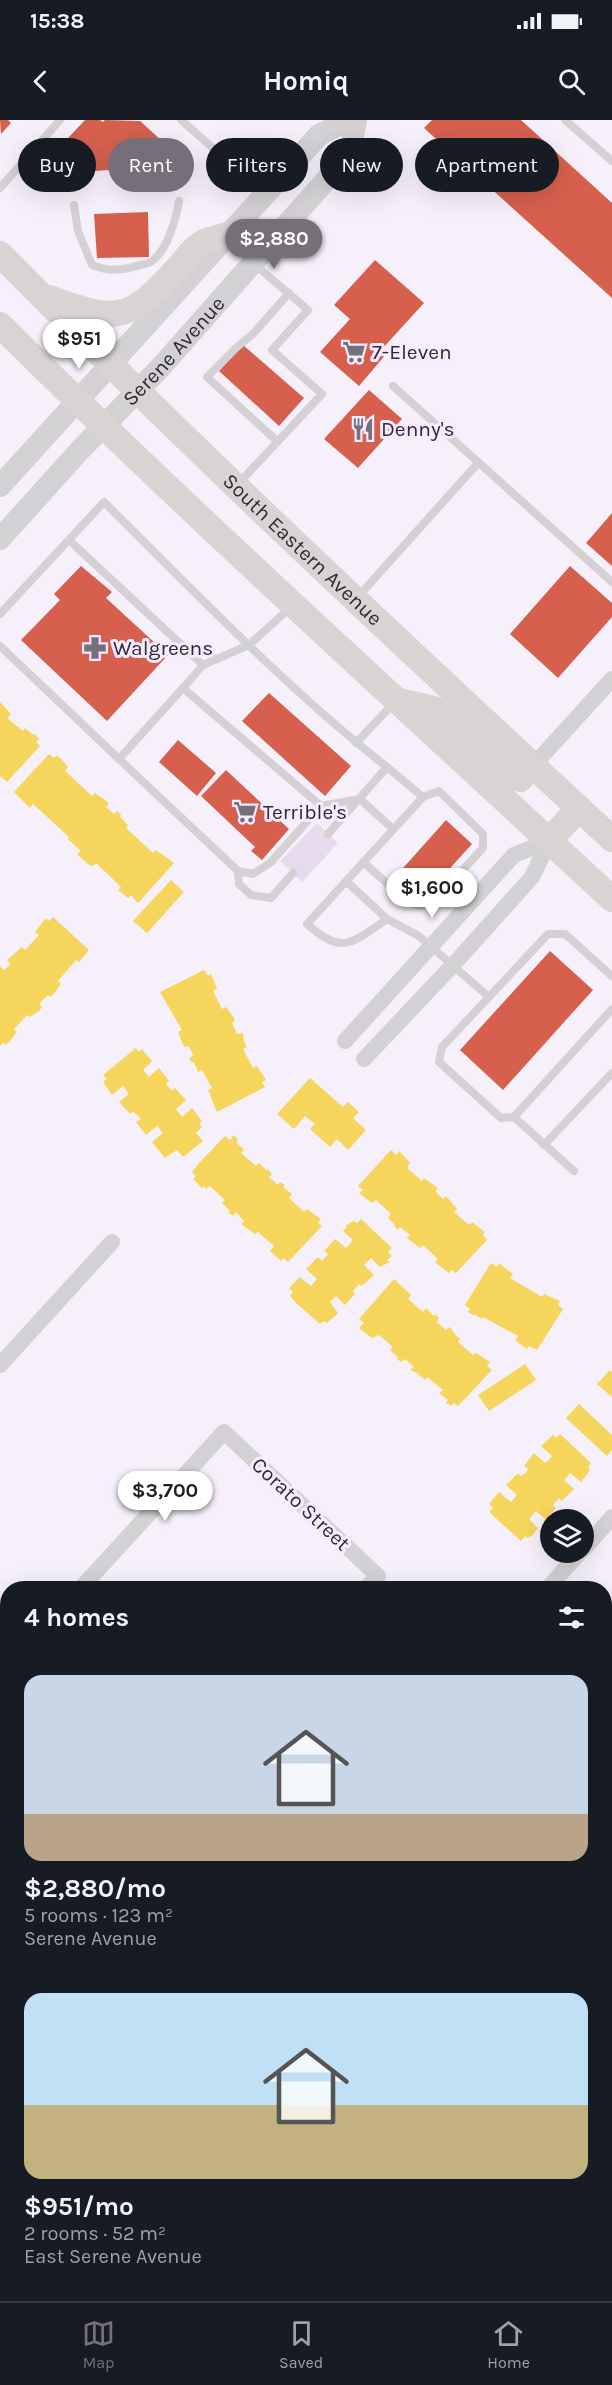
<!DOCTYPE html>
<meta charset="utf-8">
<style>
:root{--surface:#171b24;--page:#20242c;--text:#f1f3f6;--muted:#9ea1a6;--line:#363941;--accent:#756f79}
body{margin:0;font-family:Karla,sans-serif;background:var(--page);color:var(--text);height:100vh;display:flex;flex-direction:column;font-size:22px;white-space:nowrap}
*{box-sizing:border-box;margin:0}
p{font-size:20px;color:var(--muted)}
.icon{flex:none;width:33px;height:33px;fill:none;stroke:currentColor;stroke-width:2;stroke-linecap:round;stroke-linejoin:round}
.map{position:relative;flex:1;overflow:hidden}
.sheet{position:absolute;left:0px;top:1461px;width:612px;height:720px;display:flex;flex-direction:column;background:var(--surface);border-radius:24px 24px 0 0;box-shadow:0 6px 24px #0002}
.sheet>*{flex:none}
.top-card{position:absolute;left:18px;top:18px;width:576px;height:54px;display:flex;gap:12px}
.tools{position:absolute;left:540px;top:1389px;display:grid;gap:12px}
.tools a{display:grid;place-items:center;width:54px;height:54px;border-radius:50%;background:var(--surface);box-shadow:0 6px 24px #0002;font-size:30px}
.price{position:absolute;translate:-50% -51px;padding:0 14px;border-radius:21px;background:#fff;color:#222;font-size:20px;line-height:39px;filter:drop-shadow(0 2px 3px #0008)}
.price::after{content:'';position:absolute;left:50%;top:36px;width:18px;height:14px;margin-left:-9px;background:inherit;clip-path:polygon(0 0,100% 0,50% 100%)}
.price.on{background:var(--accent);color:#fff}
ul{padding:0;list-style:none}
li{display:grid;align-content:center;gap:12px;height:318px;padding:0 24px}
li span{display:grid;place-items:center;height:186px;border-radius:18px;color:#555}
li>.icon{margin-inline-start:auto}
span .icon{width:108px;height:108px;fill:#fffc;stroke-width:1}
li b{font-size:26px}
h2{display:flex;justify-content:space-between;align-items:center;height:72px;padding:0 24px;font-size:26px}
.chip{padding:0 21px;border-radius:27px;background:var(--surface);box-shadow:0 6px 24px #0002;font-size:21px;line-height:54px}
.chip.on{background:var(--accent);color:#fff}
.status{display:flex;justify-content:space-between;align-items:center;height:42px;padding:0 30px;background:var(--surface);direction:ltr}
.status svg{height:16px;fill:currentColor}
header{display:flex;justify-content:space-between;align-items:center;height:78px;padding:0 24px;background:var(--surface);font-size:27px;font-weight:700}
.menu{display:flex;justify-content:space-around;align-items:center;height:84px;border-top:2px solid var(--line);background:var(--surface);font-size:16px;color:var(--muted)}
.menu a{display:grid;justify-items:center;gap:3px}
.menu .on{color:var(--accent)}
.map>svg:first-child{display:block}
.homes{fill:#f6d55c}
.shops{fill:#d6604d}
.building{fill:#e7daec}
.lines{fill:none;stroke-linecap:round;stroke-linejoin:round}
.lane{stroke:#d3d1d4;stroke-width:8}
.street{stroke:#d3d1d4;stroke-width:16}
.secondary{stroke:#d3d1d4;stroke-width:22}
.primary{stroke:#dad3d4;stroke-width:26}
.labels{text-anchor:middle;stroke-width:6;stroke-linejoin:round;paint-order:stroke}
.street-label{font-size:21px;fill:#302a33;stroke:#f7ebff}
.poi-label{font-size:21px;fill:#302a33;stroke:#f7ebff;text-anchor:start}
</style>
<div class="status"><b>15:38</b><svg viewBox="0 0 49 12"><path d="M0 12V9h3v3zM5 12V6h3v6zM10 12V3h3v9zM15 12V0h3v12zM26 1h20v11H26zM47 4h2v5h-2z"/></svg></div>
<header><svg class="icon" aria-label="back" viewBox="0 0 24 24"><path d="M15 5l-7 7 7 7"/></svg>Homiq<svg class="icon" aria-label="search" viewBox="0 0 24 24"><circle cx="10" cy="10" r="6"/><path d="M15 15l6 6"/></svg></header>
<div class="map">
<svg width="612" height="2181" viewBox="0 0 612 2181">
<rect width="100%" height="100%" fill="#f6f0fa"/>
<!-- homes -->
<g class="homes">
<polygon points="0,582 11,594 7,598 23,611 25,608 33,615 35,614 39,619 36,622 40,626 7,662 0,656"/>
<polygon points="49,634 54,638 57,635 61,639 68,647 65,651 92,676 95,673 109,683 106,687 114,694 117,691 121,695 120,697 128,705 126,708 153,733 156,730 174,743 138,783 131,775 128,778 118,770 121,767 96,743 93,746 89,745 81,738 77,734 81,731 68,719 69,717 33,684 30,688 14,672"/>
<polygon points="171,760 184,772 147,813 133,801"/>
<polygon points="53,797 89,830 79,842 76,840 58,861 61,864 51,877 48,875 39,884 42,887 39,891 30,897 27,895 14,909 17,912 10,921 6,925 3,923 0,926 0,846 4,850 9,846 10,844 7,840 22,827 25,830 39,815 35,812 46,798 49,801"/>
<polygon points="204,850 208,856 211,854 217,869 213,871 222,889 226,887 234,898 235,901 232,903 237,914 243,913 244,921 247,927 243,929 253,948 257,946 266,960 262,962 265,967 217,992 208,970 212,968 202,950 198,952 194,942 192,943 189,938 193,936 191,930 188,926 184,927 178,912 182,910 160,872"/>
<polygon points="136,928 139,932 142,929 152,941 143,950 149,957 159,948 169,961 166,964 172,971 175,968 186,980 176,989 182,997 192,988 202,1001 199,1003 202,1007 196,1013 203,1021 183,1037 177,1030 165,1038 152,1022 163,1013 157,1006 146,1015 136,1002 141,999 133,991 130,994 119,982 129,974 123,966 112,975 103,962 107,959 103,955"/>
<polygon points="310,958 343,987 348,982 359,992 353,998 366,1010 348,1030 337,1019 330,1027 310,1009 315,1004 305,996 294,1009 277,994"/>
<polygon points="234,1015 238,1020 236,1022 244,1030 241,1033 256,1046 259,1043 267,1051 268,1049 272,1054 269,1057 278,1065 280,1062 285,1065 283,1067 292,1074 289,1078 304,1092 307,1089 321,1099 318,1103 322,1106 288,1142 283,1138 281,1141 270,1131 274,1126 258,1112 255,1114 241,1104 244,1101 236,1092 233,1096 228,1092 230,1091 222,1083 225,1080 210,1066 206,1069 204,1066 202,1068 193,1059 196,1056 192,1052 199,1043 225,1016 230,1020"/>
<polygon points="391,1030 396,1035 399,1031 404,1036 410,1043 407,1048 422,1061 424,1058 438,1068 435,1071 443,1079 446,1076 457,1089 454,1092 469,1105 472,1102 485,1112 483,1115 487,1120 456,1153 452,1150 449,1153 435,1142 438,1139 423,1125 420,1128 407,1118 410,1115 400,1107 398,1110 394,1106 395,1105 388,1098 391,1094 376,1080 372,1083 359,1073 363,1070 358,1066"/>
<polygon points="361,1099 392,1128 388,1132 392,1136 387,1140 390,1142 380,1147 371,1138 364,1145 374,1155 362,1166 359,1164 353,1171 355,1174 345,1185 336,1176 330,1182 338,1193 327,1203 324,1201 320,1204 295,1182 290,1176 293,1172 289,1168 300,1157 311,1166 317,1159 306,1149 318,1137 322,1141 328,1134 324,1131 335,1119 346,1128 353,1120 343,1111 347,1107 345,1106 354,1101 357,1103"/>
<polygon points="491,1143 497,1147 499,1143 513,1154 510,1158 542,1177 544,1174 560,1181 558,1185 563,1189 537,1230 529,1226 527,1229 524,1227 515,1220 518,1216 483,1197 482,1199 474,1194 473,1195 468,1192 470,1189 465,1185"/>
<polygon points="394,1159 411,1175 408,1179 423,1192 426,1188 434,1196 435,1194 439,1198 437,1202 446,1210 449,1207 453,1210 452,1211 460,1219 458,1222 473,1235 476,1233 490,1242 487,1246 492,1250 458,1286 454,1283 451,1286 446,1283 448,1280 439,1273 443,1270 427,1257 425,1260 417,1253 410,1250 414,1247 405,1239 401,1242 397,1239 398,1237 390,1230 393,1227 379,1215 372,1218 359,1208 364,1203 359,1199"/>
<polygon points="525,1244 536,1260 489,1291 478,1275"/>
<polygon points="610,1250 612,1252 612,1277 597,1264"/>
<polygon points="579,1284 612,1315 612,1330 607,1336 566,1298"/>
<polygon points="560,1314 591,1343 588,1347 590,1350 581,1362 570,1353 564,1360 574,1369 562,1381 559,1378 553,1385 556,1388 546,1400 536,1391 529,1399 538,1408 532,1416 527,1418 525,1416 521,1421 489,1392 493,1388 489,1384 499,1372 511,1382 517,1375 506,1365 518,1353 521,1356 526,1353 528,1349 524,1346 534,1333 545,1343 549,1340 552,1336 541,1326 553,1315 556,1318"/>
<polygon points="607,1552 612,1552 612,1577 609,1577 609,1567 607,1567"/>
<rect x="608" y="1588" width="4" height="12"/>
<polygon points="608,1620 612,1620 612,1632 609,1632"/>
<polygon points="609,1643 612,1643 612,1670 607,1671"/>
<polygon points="612,1706 612,1763 604,1764 604,1707"/>
</g>
<!-- shops -->
<g class="shops">
<polygon points="0,0 8,0 11,3 1,14"/>
<polygon points="85,0 100,0 103,2 105,0 140,1 162,21 167,46 66,53 66,43 54,33"/>
<polygon points="432,0 521,0 612,83 612,178 424,8"/>
<polygon points="148,92 149,137 97,138 94,94"/>
<polygon points="375,140 424,183 382,229 387,233 359,266 320,232 350,199 334,185"/>
<polygon points="243,225 304,278 279,306 219,251"/>
<polygon points="369,270 402,299 358,348 324,319"/>
<polygon points="612,393 612,446 586,423"/>
<polygon points="81,446 112,472 106,478 168,535 107,601 21,520 60,480 54,474"/>
<polygon points="570,446 612,483 612,497 558,558 510,514"/>
<polygon points="269,573 351,646 325,676 242,601"/>
<polygon points="178,620 216,653 197,676 159,642"/>
<polygon points="226,650 289,709 262,740 251,731 255,727 201,676"/>
<polygon points="446,700 472,724 422,779 396,756"/>
<polygon points="550,831 593,870 503,970 460,930"/>
</g>
<!-- building -->
<polygon class="building" points="317,703 338,723 302,762 280,741"/>
<g class="lines">
<!-- lane -->
<g class="lane">
<polyline points="181,0 264,73"/>
<polyline points="565,0 612,41"/>
<polyline points="0,68 60,0"/>
<path d="M74 85 78 111 92 145C105 150 115 151 129 148 135 146 142 145 148 143 166 136 176 99 179 81"/>
<polyline points="393,266 612,462"/>
<polyline points="277,321 207,257 237,227 253,214 289,173"/>
<polyline points="237,365 322,274 272,230 308,190 253,143"/>
<polyline points="69,420 203,545 183,568 321,686 360,679"/>
<polyline points="356,479 478,343"/>
<path d="M0 494 104 382C196 473 286 568 387 647L328 714"/>
<polyline points="0,526 119,639"/>
<polyline points="203,545 249,525 292,486"/>
<polyline points="183,568 119,639 238,751 253,754 270,743 321,686"/>
<polyline points="356,623 394,583"/>
<polyline points="387,647 423,677"/>
<polyline points="360,679 393,709"/>
<path d="M363 742 408 782 420 786 435 780 483 728V714L439 671 423 677 307 804C343 836 352 823 387 799"/>
<polyline points="238,751 239,764 251,775 271,778 293,753"/>
<polyline points="346,761 387,799 419,816 489,877"/>
<polyline points="514,997 612,889"/>
<polyline points="544,1025 612,953"/>
<polyline points="574,1051 514,997 501,998 439,942 442,927 548,814 565,814 612,856"/>
</g>
<!-- street -->
<g class="street">
<polyline points="533,646 612,559"/>
<polyline points="345,921 514,735 549,721"/>
<polyline points="364,939 453,845 532,757 549,721"/>
<polyline points="0,1245 112,1122"/>
<polyline points="584,1429 612,1397"/>
<polyline points="81,1468 224,1312 378,1456 366,1468"/>
<polyline points="548,1468 580,1432"/>
<polyline points="0,1496 8,1503"/>
<polyline points="0,1557 8,1548"/>
<polyline points="0,1867 8,1859"/>
<polyline points="604,2065 612,2072"/>
<polyline points="0,2073 8,2065"/>
<polyline points="87,2174 95,2181"/>
<polyline points="404,2174 412,2181"/>
</g>
<!-- secondary -->
<g class="secondary">
<polyline points="0,366 319,15 348,0"/>
<path id="s1" d="M0 419 81 329 160 248 350 33 356 0"/>
</g>
<!-- primary -->
<g class="primary">
<path id="s2" d="M0 134C198 335 405 527 612 719"/>
<path d="M49 178C114 202 128 203 175 151 183 143 191 130 201 124 208 119 219 118 227 115"/>
<path d="M0 205C199 402 407 589 612 779"/>
<polyline points="399,581 434,589 451,602 510,655 520,659 533,646"/>
<polyline points="549,721 579,688"/>
</g>
</g>
<!-- icons -->
<defs>
<g id="supermarket-bare" transform="scale(1.8)"><path d="M-6-5.5h2.5l.6 2H6L4.5 2H-2.5L-4.4-4H-6ZM-1.5 3.2a1.3 1.3 0 1 0 .1 0ZM3 3.2a1.3 1.3 0 1 0 .1 0Z" fill="#756f79" stroke="#f7ebff" stroke-width="2.5" paint-order="stroke"/></g>
<g id="restaurant-bare" transform="scale(1.8)"><path d="M-5-6h1v4h1v-4h1v4h1v-4h1v5L-1.5 .5V6h-2V.5L-5-1ZM5-6V6H3V1.5H1.5Q1.5-4 5-6Z" fill="#756f79" stroke="#f7ebff" stroke-width="2.5" paint-order="stroke"/></g>
<g id="pharmacy-bare" transform="scale(1.8)"><path d="M-2-6h4v4h4v4h-4v4h-4v-4h-4v-4h4Z" fill="#756f79" stroke="#f7ebff" stroke-width="2.5" paint-order="stroke"/></g>
</defs>
<g fill-rule="evenodd">
<use href="#supermarket-bare" x="354" y="232"/>
<use href="#restaurant-bare" x="363" y="309"/>
<use href="#pharmacy-bare" x="95" y="528"/>
<use href="#supermarket-bare" x="245" y="692"/>
</g>
<g class="labels">
<!-- street labels -->
<g class="street-label">
<text dy="7" stroke="none"><textPath href="#s1" startOffset="256">Serene Avenue</textPath></text>
<text dy="7" stroke="none"><textPath href="#s2" startOffset="423">South Eastern Avenue</textPath></text>
<text transform="translate(301 1384) rotate(43)" y="7">Corato Street</text>
</g>
<!-- poi labels -->
<g class="poi-label">
<text x="372" y="239">7-Eleven</text>
<text x="381" y="316">Denny's</text>
<text x="113" y="535">Walgreens</text>
<text x="263" y="699">Terrible's</text>
</g>
</g>
</svg>
<div class="tools">
<a><svg class="icon" aria-label="layers" viewBox="0 0 24 24"><path d="M12 4l9 5-9 5-9-5zM3 14l9 5 9-5"/></svg></a>
</div>
<b class="price on" style="left:274px;top:150px">$2,880</b>
<b class="price" style="left:79px;top:250px">$951</b>
<b class="price" style="left:432px;top:799px">$1,600</b>
<b class="price" style="left:165px;top:1402px">$3,700</b>
<div class="top-card">
<a class="chip">Buy</a>
<a class="chip on">Rent</a>
<a class="chip">Filters</a>
<a class="chip">New</a>
<a class="chip">Apartment</a>
</div>
<section class="sheet">
<h2>4 homes<svg class="icon" aria-label="filters" viewBox="0 0 24 24"><path d="M4 7h16M4 17h16"/><circle cx="9" cy="7" r="2"/><circle cx="15" cy="17" r="2"/></svg></h2>
<ul>
<li><span style="background:linear-gradient(#c9d6e8 75%,#b9a48a 0)"><svg class="icon" aria-label="home" viewBox="0 0 24 24"><path d="M3 11l9-7 9 7M6 9v11h12V9"/></svg></span><div><b>$2,880/mo</b><p>5 rooms · 123 m²</p><p>Serene Avenue</p></div></li>
<li><span style="background:linear-gradient(#bfe0f5 60%,#c2b280 0)"><svg class="icon" aria-label="home" viewBox="0 0 24 24"><path d="M3 11l9-7 9 7M6 9v11h12V9"/></svg></span><div><b>$951/mo</b><p>2 rooms · 52 m²</p><p>East Serene Avenue</p></div></li>
</ul>
</section>
</div>
<nav class="menu">
<a class="on"><svg class="icon" aria-label="map" viewBox="0 0 24 24"><path d="M3 6l6-2 6 2 6-2v14l-6 2-6-2-6 2zM9 4v14M15 6v14"/></svg>Map</a>
<a><svg class="icon" aria-label="saved" viewBox="0 0 24 24"><path d="M7 4h10v16l-5-4-5 4z"/></svg>Saved</a>
<a><svg class="icon" aria-label="home" viewBox="0 0 24 24"><path d="M3 11l9-7 9 7M6 9v11h12V9"/></svg>Home</a>
</nav>
